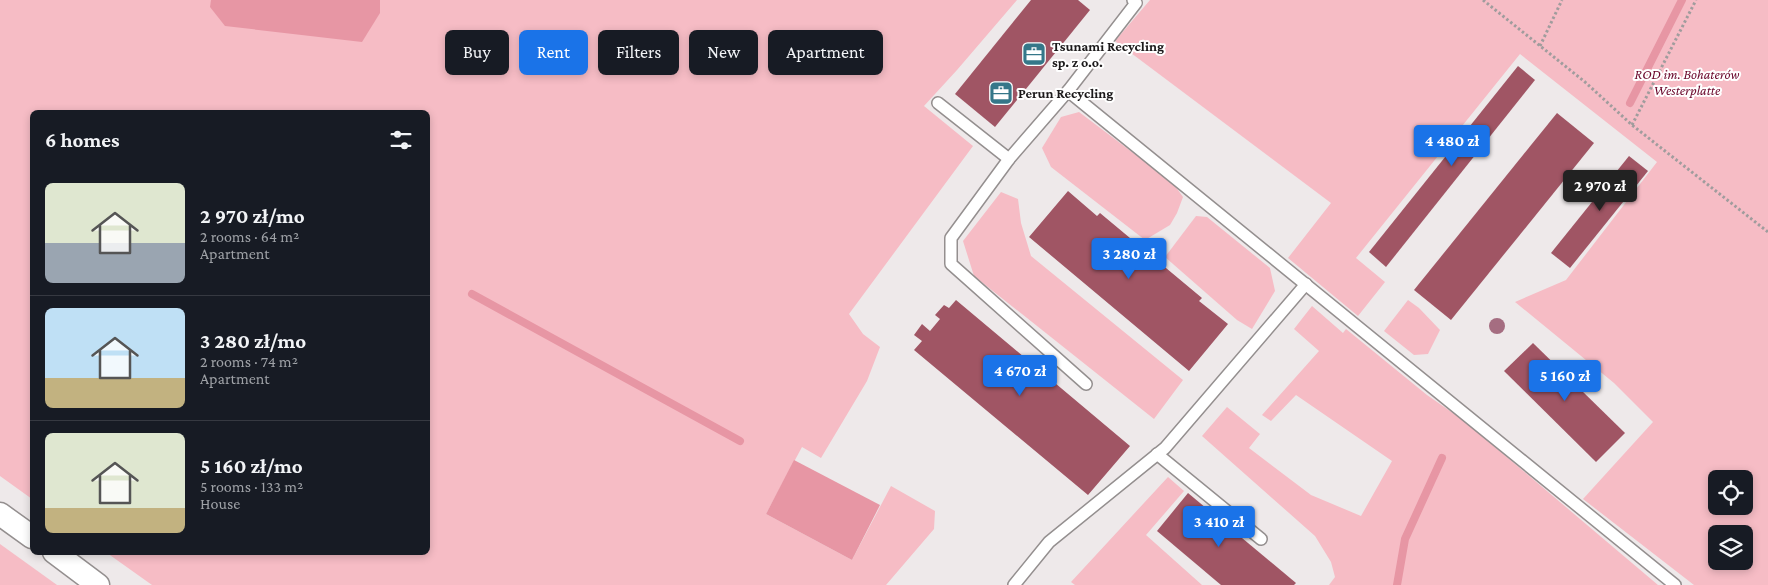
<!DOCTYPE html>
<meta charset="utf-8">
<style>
:root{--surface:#171b24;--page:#20242c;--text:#f1f3f6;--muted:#9ea1a6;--line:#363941;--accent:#1a73e8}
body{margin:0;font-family:"Crimson Pro",serif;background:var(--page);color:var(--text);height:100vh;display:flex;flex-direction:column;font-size:19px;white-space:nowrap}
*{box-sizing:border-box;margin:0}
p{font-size:16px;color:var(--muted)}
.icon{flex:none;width:28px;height:28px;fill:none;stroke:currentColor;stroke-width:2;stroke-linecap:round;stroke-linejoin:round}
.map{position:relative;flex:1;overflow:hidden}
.drawer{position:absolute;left:30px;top:110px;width:400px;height:445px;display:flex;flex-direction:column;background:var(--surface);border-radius:8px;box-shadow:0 2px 8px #0003}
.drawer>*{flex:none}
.banner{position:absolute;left:445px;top:30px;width:475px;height:45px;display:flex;gap:10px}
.controls{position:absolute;left:1708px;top:470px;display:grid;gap:10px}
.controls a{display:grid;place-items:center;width:45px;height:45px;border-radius:8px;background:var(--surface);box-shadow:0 2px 8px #0003;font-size:25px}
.price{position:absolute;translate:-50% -42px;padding:0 11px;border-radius:5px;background:var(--accent);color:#fff;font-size:16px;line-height:32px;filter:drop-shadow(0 1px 2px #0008)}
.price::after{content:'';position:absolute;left:50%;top:30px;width:15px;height:11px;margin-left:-8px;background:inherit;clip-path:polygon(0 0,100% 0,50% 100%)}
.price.active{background:#222;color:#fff}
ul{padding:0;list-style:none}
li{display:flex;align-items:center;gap:15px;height:125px;padding:0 15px}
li+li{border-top:1px solid var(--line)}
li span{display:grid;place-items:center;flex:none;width:140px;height:100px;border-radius:8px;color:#555}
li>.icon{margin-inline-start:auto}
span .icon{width:60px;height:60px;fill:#fffc;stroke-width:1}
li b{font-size:21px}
h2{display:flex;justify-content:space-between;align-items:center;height:60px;padding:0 15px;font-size:21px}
.chip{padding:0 18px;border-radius:8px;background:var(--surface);box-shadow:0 2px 8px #0003;font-size:18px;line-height:45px}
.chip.active{background:var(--accent);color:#fff}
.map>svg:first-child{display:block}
.green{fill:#f6bcc5;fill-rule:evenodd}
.water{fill:#e796a4}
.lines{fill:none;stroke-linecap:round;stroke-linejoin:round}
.stream{stroke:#e796a4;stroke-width:8}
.building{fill:#a05564}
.service-casing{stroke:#948f8f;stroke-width:14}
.minor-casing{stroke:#948f8f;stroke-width:25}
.path{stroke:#a09c9d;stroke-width:3;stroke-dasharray:2.5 2.5;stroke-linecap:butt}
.service{stroke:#fff;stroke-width:11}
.minor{stroke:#fff;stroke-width:22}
.tree{fill:#a56d81}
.labels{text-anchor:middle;stroke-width:4;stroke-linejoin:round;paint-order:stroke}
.poi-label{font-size:14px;font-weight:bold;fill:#1b191a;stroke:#fff;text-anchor:start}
.park-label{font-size:14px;font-style:italic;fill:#6a072b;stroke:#fff}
</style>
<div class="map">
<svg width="1768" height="585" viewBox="0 0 1768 585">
<rect width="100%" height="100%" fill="#eee9ea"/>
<!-- green -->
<g class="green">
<polygon points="0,0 1017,0 957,70 924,106 973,146 849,314 863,334 880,347 867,381 821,458 802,447 766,514 852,560 891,486 935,511 934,529 886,585 152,585 107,553 428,552 428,112 32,112 32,499 0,476"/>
<path d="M1150 0H1768V585H1694L1583 499 1653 422 1614 383 1515 302 1566 280 1657 162 1520 54 1356 258 1385 282 1358 316 1288 258 1331 203 1115 41ZM1716 479H1744V506H1716ZM1716 534H1744V561H1716Z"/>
<polygon points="1079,112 1173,183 1183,197 1177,213 1170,225 1145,240 1051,167 1042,148 1061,117"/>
<polygon points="1001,192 1018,199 1021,223 1031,256 1183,380 1154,419 974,276 963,241"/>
<polygon points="1196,216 1207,217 1270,268 1275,291 1252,329 1237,320 1165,257"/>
<polygon points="1408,300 1419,308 1440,330 1428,354 1414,355 1384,331"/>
<polygon points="1312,306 1343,333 1346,329 1427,395 1463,420 1658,585 1329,585 1335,577 1331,562 1315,536 1202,436 1227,407 1260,434 1249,448 1311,495 1361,516 1392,461 1296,395 1271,421 1262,415 1319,351 1294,329"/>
<polygon points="1168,477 1184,491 1146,535 1202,585 1075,585 1071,582"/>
<polygon points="0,544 57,585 0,585"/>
</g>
<!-- water -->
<g class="water">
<polygon points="211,0 380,0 380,13 362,42 225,26 210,7"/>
<polygon points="794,460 880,505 852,560 766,514"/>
</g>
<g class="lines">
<!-- stream -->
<g class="stream">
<polyline points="1630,103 1682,0"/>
<polyline points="472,294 740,441"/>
<polyline points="1397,585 1405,539 1442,458"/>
</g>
</g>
<!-- building -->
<g class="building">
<polygon points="1031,0 1078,0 1090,10 995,127 955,94"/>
<polygon points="1518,66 1535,80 1386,267 1369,252"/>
<polygon points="1557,113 1594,143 1451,320 1414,290"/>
<polygon points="1629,156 1648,171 1570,268 1551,253"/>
<polygon points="1068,191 1097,216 1100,213 1202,298 1199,301 1228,324 1189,371 1029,237"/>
<polygon points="956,300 1130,446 1088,495 914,350 922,341 914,335 922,324 930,331 940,319 935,315 944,305 949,308"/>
<polygon points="1533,343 1625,433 1596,462 1504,371"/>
<polygon points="1188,493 1296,583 1294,585 1221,585 1157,531"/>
</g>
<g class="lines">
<!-- service casing -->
<g class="service-casing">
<g id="service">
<polyline points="1068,91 1675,585"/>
<polyline points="938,103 1009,159"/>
<polyline points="1086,384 951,264 951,238 1009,159 1068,91 1136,3 1133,0"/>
<polyline points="1157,454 1261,539"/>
<polyline points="1014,585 1049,542 1165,448 1306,284"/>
</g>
</g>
<!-- minor casing -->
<g class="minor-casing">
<g id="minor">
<polyline points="0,514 32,537"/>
<polyline points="54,552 98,585"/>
</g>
</g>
<!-- path -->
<g class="path">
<polyline points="1483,0 1585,82 1632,125 1768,232"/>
<polyline points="1540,46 1562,0"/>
<polyline points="1632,125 1696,0"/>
</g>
<!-- service -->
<use href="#service" class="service"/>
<!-- minor -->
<use href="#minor" class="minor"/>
</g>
<!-- trees -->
<circle class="tree" cx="1497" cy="326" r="8"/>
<!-- icons -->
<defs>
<g id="office-square" transform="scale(1.25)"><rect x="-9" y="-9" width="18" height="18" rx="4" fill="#357789" stroke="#fff"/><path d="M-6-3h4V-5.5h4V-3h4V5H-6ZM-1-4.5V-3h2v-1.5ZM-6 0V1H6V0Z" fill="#fff"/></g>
</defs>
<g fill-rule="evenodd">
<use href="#office-square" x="1034" y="54"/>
<use href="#office-square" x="1001" y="93"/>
</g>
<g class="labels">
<!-- poi labels -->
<g class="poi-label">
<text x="1052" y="51">Tsunami Recycling<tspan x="1052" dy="16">sp. z o.o.</tspan></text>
<text x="1018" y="98">Perun Recycling</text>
</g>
<!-- park labels -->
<g class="park-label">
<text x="1687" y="79">ROD im. Bohaterów<tspan x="1687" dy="16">Westerplatte</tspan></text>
</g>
</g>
</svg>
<div class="controls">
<a><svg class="icon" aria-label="locate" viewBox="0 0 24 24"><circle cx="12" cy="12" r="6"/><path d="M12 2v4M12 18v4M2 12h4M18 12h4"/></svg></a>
<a><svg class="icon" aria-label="layers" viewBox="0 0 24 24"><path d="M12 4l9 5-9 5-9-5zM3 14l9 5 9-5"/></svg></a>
</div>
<b class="price" style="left:1452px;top:167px">4 480 zł</b>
<b class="price active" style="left:1600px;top:212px">2 970 zł</b>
<b class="price" style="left:1129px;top:280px">3 280 zł</b>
<b class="price" style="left:1020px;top:397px">4 670 zł</b>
<b class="price" style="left:1565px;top:402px">5 160 zł</b>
<b class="price" style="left:1219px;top:548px">3 410 zł</b>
<div class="banner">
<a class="chip">Buy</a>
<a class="chip active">Rent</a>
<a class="chip">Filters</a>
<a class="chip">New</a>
<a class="chip">Apartment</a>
</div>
<section class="drawer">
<h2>6 homes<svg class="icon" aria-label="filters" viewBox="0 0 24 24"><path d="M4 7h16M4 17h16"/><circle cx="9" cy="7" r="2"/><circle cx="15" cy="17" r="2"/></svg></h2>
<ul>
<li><span style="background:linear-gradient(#dfe7d0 60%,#9aa5b1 0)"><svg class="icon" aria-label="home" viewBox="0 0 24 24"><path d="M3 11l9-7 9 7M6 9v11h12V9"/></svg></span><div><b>2 970 zł/mo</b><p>2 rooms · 64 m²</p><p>Apartment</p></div></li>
<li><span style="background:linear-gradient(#bfe0f5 70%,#c2b280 0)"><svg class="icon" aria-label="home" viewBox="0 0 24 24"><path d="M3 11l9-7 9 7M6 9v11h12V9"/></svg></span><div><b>3 280 zł/mo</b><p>2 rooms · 74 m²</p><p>Apartment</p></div></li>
<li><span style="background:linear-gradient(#dfe7d0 75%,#c2b280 0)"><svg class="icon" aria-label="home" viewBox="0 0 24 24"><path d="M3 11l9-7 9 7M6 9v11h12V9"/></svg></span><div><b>5 160 zł/mo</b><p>5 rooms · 133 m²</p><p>House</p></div></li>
</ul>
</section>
</div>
